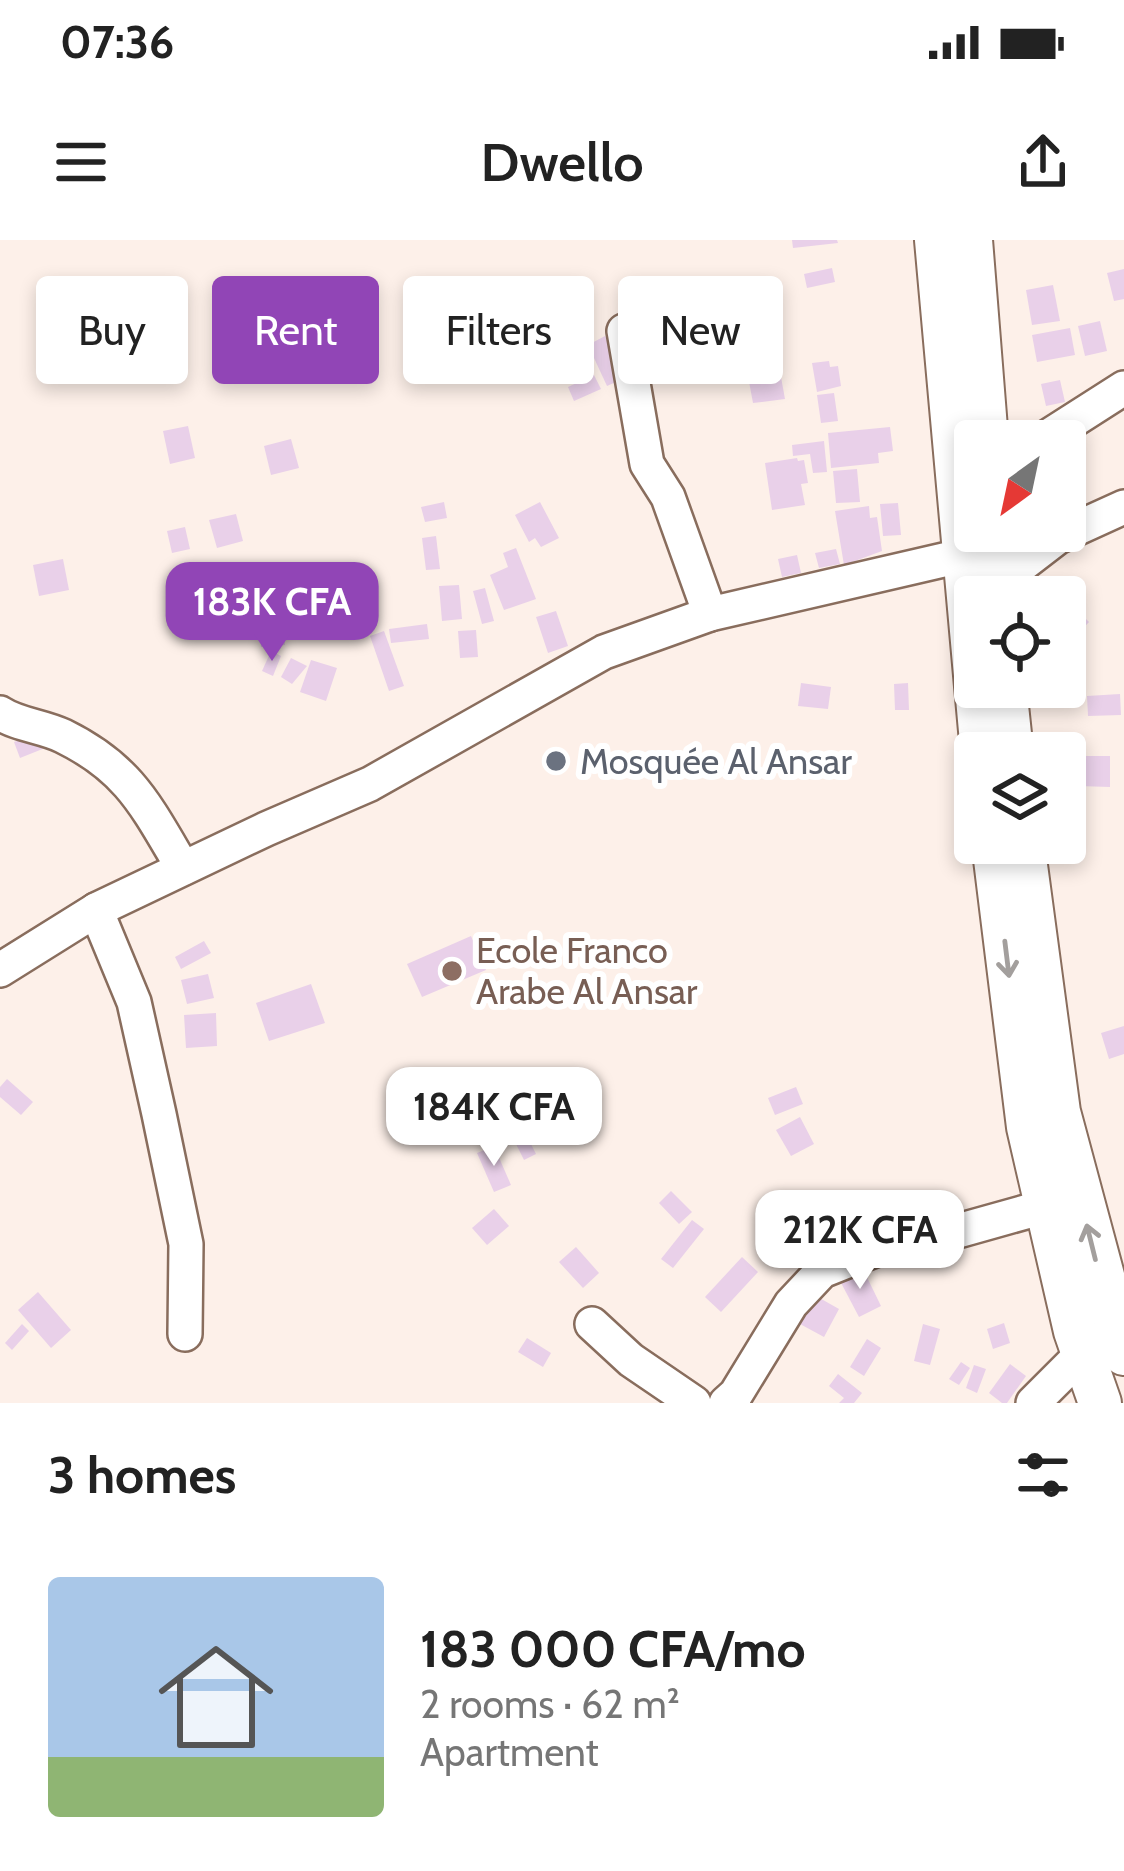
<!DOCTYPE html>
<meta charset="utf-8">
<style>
:root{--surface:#fff;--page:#f6f6f6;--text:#222;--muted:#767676;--accent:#9145b6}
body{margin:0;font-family:Cabin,sans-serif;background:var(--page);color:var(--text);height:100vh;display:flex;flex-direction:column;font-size:45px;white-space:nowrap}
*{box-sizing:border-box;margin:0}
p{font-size:39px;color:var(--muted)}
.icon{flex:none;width:66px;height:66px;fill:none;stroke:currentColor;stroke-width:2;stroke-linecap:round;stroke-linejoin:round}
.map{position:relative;height:1163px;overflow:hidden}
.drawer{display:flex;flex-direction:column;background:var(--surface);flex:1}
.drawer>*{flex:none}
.guide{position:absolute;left:36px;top:36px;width:1053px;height:108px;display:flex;gap:24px}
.needle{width:78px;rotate:213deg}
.controls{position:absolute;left:954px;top:180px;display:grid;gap:24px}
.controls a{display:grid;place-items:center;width:132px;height:132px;border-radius:12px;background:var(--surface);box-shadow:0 6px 18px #0003;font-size:60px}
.price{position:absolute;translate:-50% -102px;padding:0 27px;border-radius:24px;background:#fff;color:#222;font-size:39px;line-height:78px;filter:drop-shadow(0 3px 6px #0008)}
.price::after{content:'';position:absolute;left:50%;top:72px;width:36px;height:27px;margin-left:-18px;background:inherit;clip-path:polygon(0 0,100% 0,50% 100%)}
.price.selected{background:var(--accent);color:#fff}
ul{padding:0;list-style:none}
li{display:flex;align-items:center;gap:36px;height:300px;padding:0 48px}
li span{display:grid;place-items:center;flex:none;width:336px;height:240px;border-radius:12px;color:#555}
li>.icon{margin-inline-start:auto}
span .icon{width:144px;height:144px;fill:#fffc;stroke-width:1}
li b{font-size:51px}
h2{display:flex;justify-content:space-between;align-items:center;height:144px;padding:0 48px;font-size:51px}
.tag{padding:0 42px;border-radius:12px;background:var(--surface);box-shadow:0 6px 18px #0003;font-size:42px;line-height:108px}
.tag.selected{background:var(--accent);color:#fff}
.status{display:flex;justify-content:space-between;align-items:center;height:84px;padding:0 60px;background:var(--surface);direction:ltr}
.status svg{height:33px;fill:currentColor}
header{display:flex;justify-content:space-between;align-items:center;height:156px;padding:0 48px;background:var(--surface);font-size:54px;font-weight:600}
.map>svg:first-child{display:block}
.building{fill:#e9d0e9}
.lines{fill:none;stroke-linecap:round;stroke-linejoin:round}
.minor-casing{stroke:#896d5d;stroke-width:38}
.major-casing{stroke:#896d5d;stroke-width:46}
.minor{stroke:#fff;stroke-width:33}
.major{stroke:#fff;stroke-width:42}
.oneway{stroke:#a39f9d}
.worship-dot{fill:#6b7280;stroke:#fff;stroke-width:4.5}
.education-dot{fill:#8d6e63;stroke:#fff;stroke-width:4.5}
.labels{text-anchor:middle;stroke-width:12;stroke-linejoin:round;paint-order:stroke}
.worship-label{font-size:36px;fill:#5b616d;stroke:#fff;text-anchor:start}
.education-label{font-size:36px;fill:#785e54;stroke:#fff;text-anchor:start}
</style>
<div class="status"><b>07:36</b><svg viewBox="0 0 49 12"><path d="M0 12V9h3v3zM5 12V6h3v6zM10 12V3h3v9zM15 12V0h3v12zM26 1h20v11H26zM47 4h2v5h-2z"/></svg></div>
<header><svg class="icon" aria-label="menu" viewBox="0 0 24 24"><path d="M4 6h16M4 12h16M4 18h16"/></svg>Dwello<svg class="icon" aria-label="share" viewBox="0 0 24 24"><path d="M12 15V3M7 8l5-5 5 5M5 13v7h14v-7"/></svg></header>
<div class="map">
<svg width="1124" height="1163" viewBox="0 0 1124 1163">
<rect width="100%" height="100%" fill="#fdf0e9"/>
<!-- building -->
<g class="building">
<polygon points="792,0 837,0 838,3 793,8"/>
<polygon points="832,28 835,42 807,48 804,34"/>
<polygon points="1124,29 1124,59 1114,61 1107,33"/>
<polygon points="1053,45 1060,81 1032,85 1026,50"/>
<polygon points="650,60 675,67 667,99 642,93"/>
<polygon points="1100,81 1107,111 1085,116 1078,86"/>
<polygon points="555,82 561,93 542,104 536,93"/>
<polygon points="1070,88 1075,115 1037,122 1032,95"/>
<polygon points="605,96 625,138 607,146 588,105"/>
<polygon points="829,121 830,127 838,126 841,146 817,152 812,123"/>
<polygon points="779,126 785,159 753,163 747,131"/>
<polygon points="594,135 601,149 574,161 568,147"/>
<polygon points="1060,140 1065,162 1046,166 1041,144"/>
<polygon points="834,153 838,181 821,183 817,155"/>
<polygon points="188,186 195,218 170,224 163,191"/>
<polygon points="890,187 893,211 878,213 879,223 831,228 828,193"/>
<polygon points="291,199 299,228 271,235 264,206"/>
<polygon points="824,201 827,232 813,233 810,214 793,216 792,205"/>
<polygon points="797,218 798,221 804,220 808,243 801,244 805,265 772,270 765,223"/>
<polygon points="857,229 860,262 836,263 833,231"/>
<polygon points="444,262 447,278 425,282 421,267"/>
<polygon points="540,262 559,298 541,307 535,298 529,302 515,275"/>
<polygon points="898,263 901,295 883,296 880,264"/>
<polygon points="869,266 870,278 877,277 882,311 844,325 835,271"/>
<polygon points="236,274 243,301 217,308 209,280"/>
<polygon points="185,287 190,309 172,313 167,291"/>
<polygon points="436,296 440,329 426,330 422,298"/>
<polygon points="516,308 536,359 504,370 490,335 508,327 503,313"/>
<polygon points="836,309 840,324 819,328 815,313"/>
<polygon points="797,315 801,333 782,337 778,319"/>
<polygon points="63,319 69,350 39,356 33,325"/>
<polygon points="459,345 462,379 442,381 439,346"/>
<polygon points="485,348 494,381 482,384 473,351"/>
<polygon points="556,371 568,406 548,413 536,377"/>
<polygon points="1080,373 1089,382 1071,401 1065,388"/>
<polygon points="427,384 429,399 391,403 389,389"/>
<polygon points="476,390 478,417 460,418 458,391"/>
<polygon points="384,391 404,446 389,451 370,396"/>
<polygon points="284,393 285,405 261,407 260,395"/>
<polygon points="271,411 281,416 273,436 262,431"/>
<polygon points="291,418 307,426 292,444 281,437"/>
<polygon points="311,420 337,428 326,461 300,452"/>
<polygon points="801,443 831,447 828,469 798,466"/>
<polygon points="908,443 909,470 895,470 894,444"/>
<polygon points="1120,454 1121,475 1088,476 1087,456"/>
<polygon points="44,491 50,506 20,518 14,502"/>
<polygon points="1078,516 1110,516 1110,547 1078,546"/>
<polygon points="471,696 486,730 422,757 407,724"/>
<polygon points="204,701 211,713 181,729 175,717"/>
<polygon points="208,734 214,758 187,764 181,740"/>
<polygon points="311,744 325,783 269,801 256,763"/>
<polygon points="216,773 217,806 186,808 184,775"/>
<polygon points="1124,786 1124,814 1109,819 1101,793"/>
<polygon points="7,839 33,862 21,875 0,857 0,847"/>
<polygon points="796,847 803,864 775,875 768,858"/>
<polygon points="800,877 814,904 791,916 776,890"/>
<polygon points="525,892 536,914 524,920 513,898"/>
<polygon points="494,906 511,945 494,952 477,913"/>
<polygon points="671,951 692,972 679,984 659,963"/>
<polygon points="494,969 509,986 487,1005 472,988"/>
<polygon points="692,980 704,989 673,1028 661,1019"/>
<polygon points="576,1007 599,1033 583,1048 559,1022"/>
<polygon points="742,1017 758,1032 721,1072 705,1057"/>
<polygon points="862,1027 881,1066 859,1077 839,1039"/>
<polygon points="38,1052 71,1090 51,1108 18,1070"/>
<polygon points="816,1056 839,1069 824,1097 800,1084"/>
<polygon points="1004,1083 1010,1103 993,1109 987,1089"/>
<polygon points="22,1084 29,1091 12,1110 5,1103"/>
<polygon points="923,1084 940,1089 930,1125 914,1121"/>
<polygon points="527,1098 551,1113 543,1127 518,1112"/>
<polygon points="867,1099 881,1108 864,1136 850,1127"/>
<polygon points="961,1122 970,1128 959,1145 949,1139"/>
<polygon points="1010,1124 1026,1136 1007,1163 1002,1163 989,1153"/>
<polygon points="974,1125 986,1129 977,1153 966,1148"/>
<polygon points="838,1134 862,1153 854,1163 839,1163 844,1158 829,1146"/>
</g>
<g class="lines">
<!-- minor casing -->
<g class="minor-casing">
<g id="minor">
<polyline points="624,91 647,224 668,257 710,374"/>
<polyline points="1041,201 1124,148"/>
<polyline points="998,343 1058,297 1124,267"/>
<path d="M0 473C18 485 42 486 63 496 130 529 146 566 183 628"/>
<polyline points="96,670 134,762 159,874 186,1004 185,1094"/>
<polyline points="0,730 96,670 266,589 370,544 604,412 710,374 965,315"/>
<polyline points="592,1084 631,1120 694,1163"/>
<polyline points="726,1163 736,1154 791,1064 822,1031 877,1009 940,996 1047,966"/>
<polyline points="1033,1163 1083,1113"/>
</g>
</g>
<!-- major casing -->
<g class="major-casing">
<g id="major">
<polyline points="936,0 982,513"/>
<polyline points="971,0 987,201"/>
<polyline points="994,291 999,357"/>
<polyline points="1005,447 1012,513"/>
<polyline points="993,603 1028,887 1075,1091 1100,1163"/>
<polyline points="1023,603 1059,872 1124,1114"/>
</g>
</g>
<!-- minor -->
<use href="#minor" class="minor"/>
<!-- major -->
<use href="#major" class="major"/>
</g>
<!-- one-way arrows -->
<defs><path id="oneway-shaft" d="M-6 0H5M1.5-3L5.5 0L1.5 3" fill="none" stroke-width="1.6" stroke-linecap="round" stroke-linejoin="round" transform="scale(3)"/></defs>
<g class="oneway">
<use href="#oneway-shaft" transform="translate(1007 719) rotate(83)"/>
<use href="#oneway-shaft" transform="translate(1091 1002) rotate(-104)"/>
</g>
<!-- markers -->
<circle class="worship-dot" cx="556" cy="521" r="12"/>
<circle class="education-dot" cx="452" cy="731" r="12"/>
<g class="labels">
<!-- worship labels -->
<g class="worship-label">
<text x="580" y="534">Mosquée Al Ansar</text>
</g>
<!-- education labels -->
<g class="education-label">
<text x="476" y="723">Ecole Franco<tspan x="476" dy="41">Arabe Al Ansar</tspan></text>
</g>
</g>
</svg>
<div class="controls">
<a><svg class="needle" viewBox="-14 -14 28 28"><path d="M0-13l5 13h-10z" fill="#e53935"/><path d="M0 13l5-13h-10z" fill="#767676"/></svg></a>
<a><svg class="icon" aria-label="locate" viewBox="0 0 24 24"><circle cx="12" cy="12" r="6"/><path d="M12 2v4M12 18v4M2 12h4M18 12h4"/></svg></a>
<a><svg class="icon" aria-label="layers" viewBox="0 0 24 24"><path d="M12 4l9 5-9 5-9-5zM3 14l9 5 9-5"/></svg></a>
</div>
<b class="price selected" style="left:272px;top:424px">183K CFA</b>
<b class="price" style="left:494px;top:929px">184K CFA</b>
<b class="price" style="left:860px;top:1052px">212K CFA</b>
<div class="guide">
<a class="tag">Buy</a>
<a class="tag selected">Rent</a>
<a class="tag">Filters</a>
<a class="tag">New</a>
</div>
</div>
<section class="drawer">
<h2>3 homes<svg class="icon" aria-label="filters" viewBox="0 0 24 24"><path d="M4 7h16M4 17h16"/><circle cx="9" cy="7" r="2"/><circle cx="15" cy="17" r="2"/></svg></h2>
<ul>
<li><span style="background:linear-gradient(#a9c7e8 75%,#8fb573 0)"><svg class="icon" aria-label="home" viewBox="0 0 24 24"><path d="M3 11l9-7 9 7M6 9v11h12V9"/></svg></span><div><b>183 000 CFA/mo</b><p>2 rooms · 62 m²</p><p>Apartment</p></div></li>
</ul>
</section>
